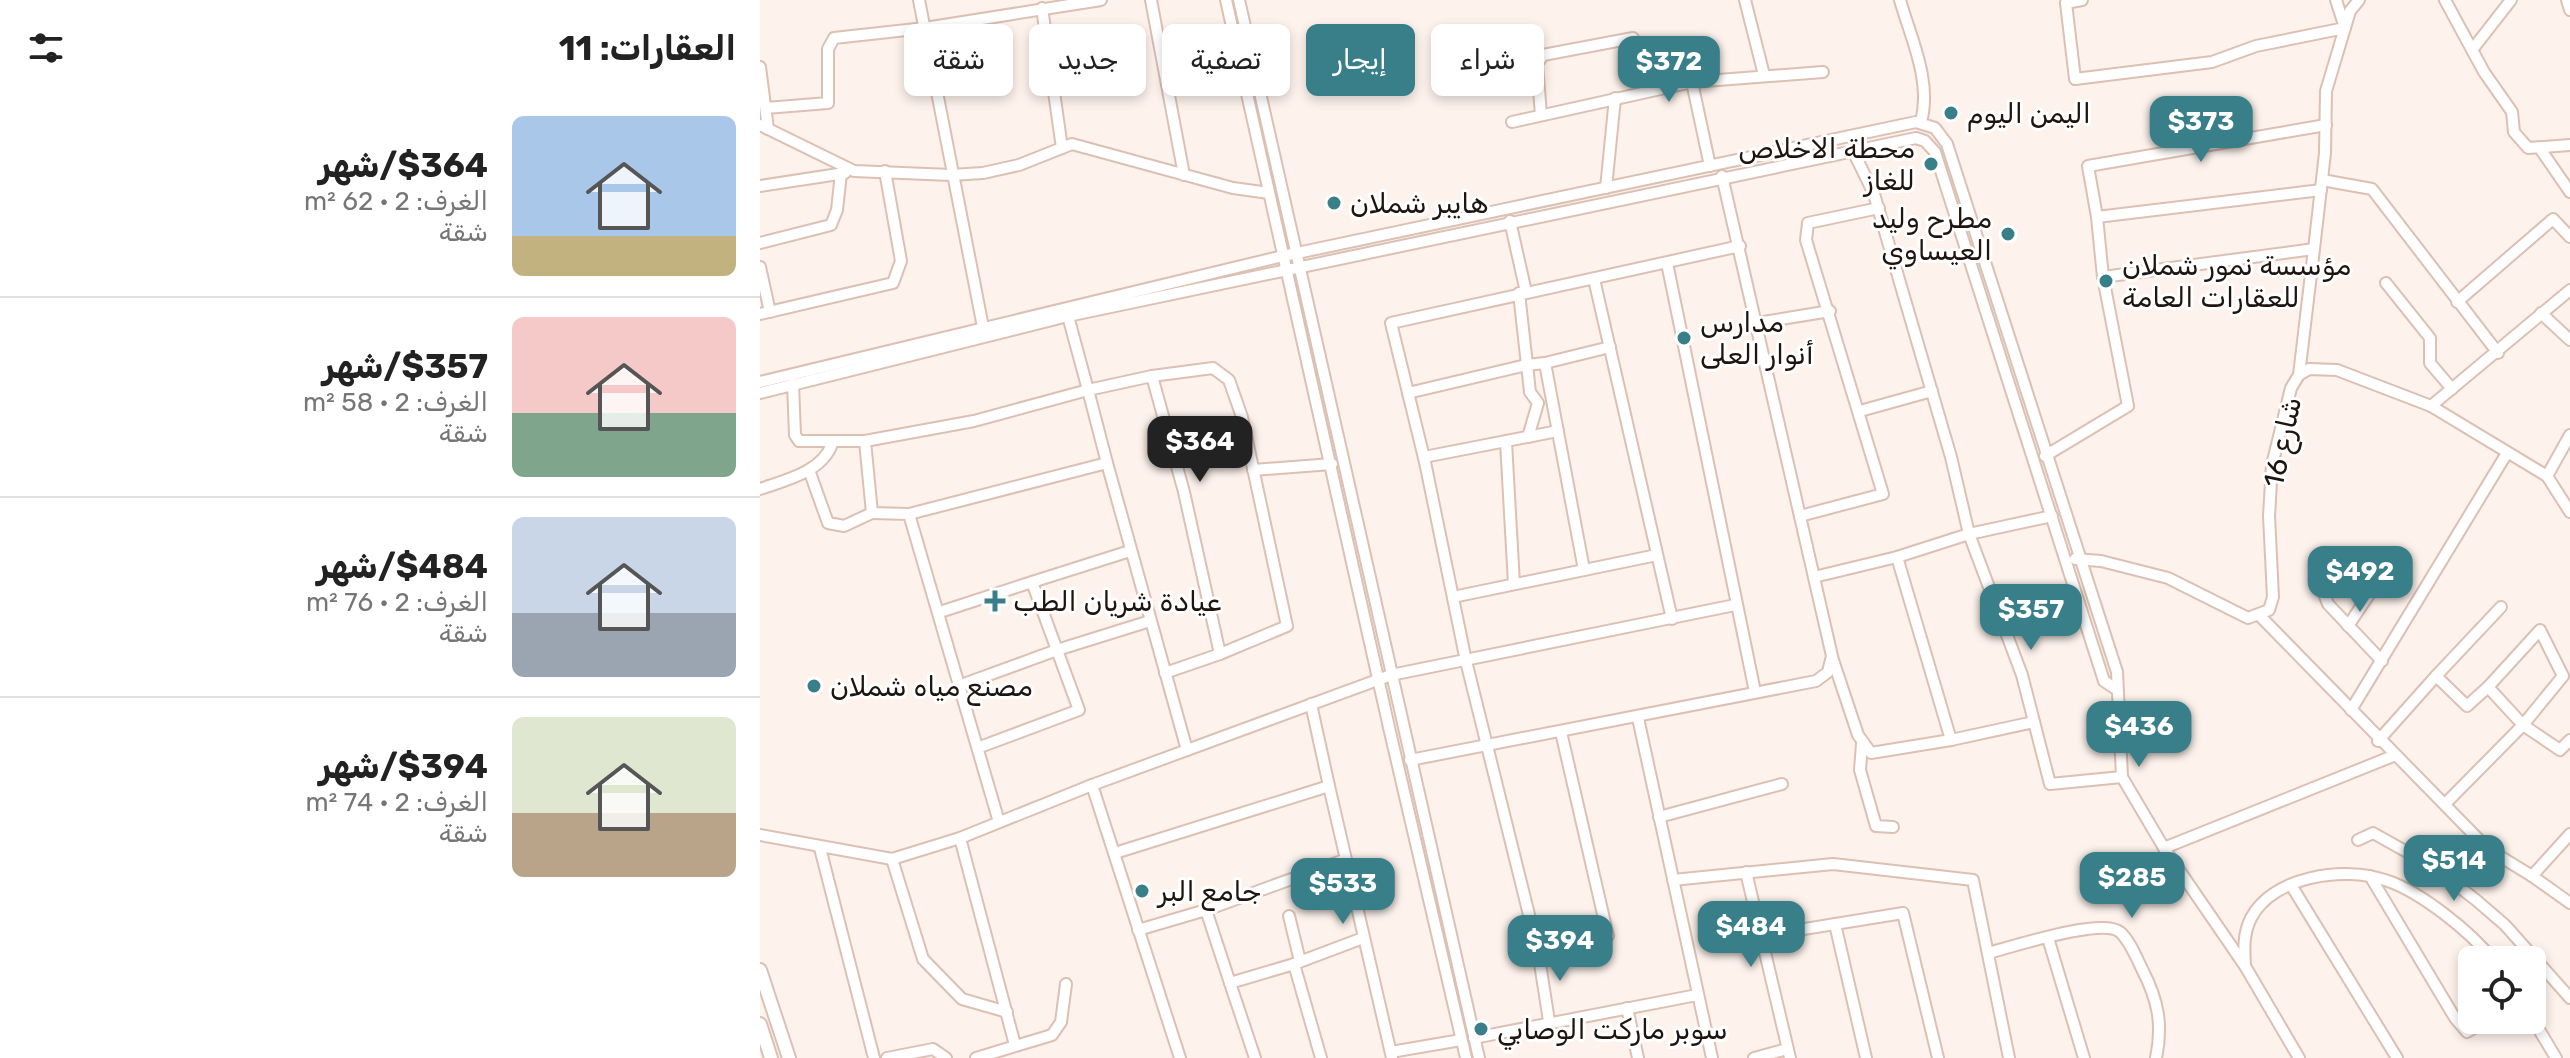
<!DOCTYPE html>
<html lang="ar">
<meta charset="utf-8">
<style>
:root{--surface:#fff;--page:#f2f2f2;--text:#222;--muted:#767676;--line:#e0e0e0;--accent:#387f89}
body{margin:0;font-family:Rubik,Vazirmatn,sans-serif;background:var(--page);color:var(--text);direction:rtl;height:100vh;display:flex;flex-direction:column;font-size:30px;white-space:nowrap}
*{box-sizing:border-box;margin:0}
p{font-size:26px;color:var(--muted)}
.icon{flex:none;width:44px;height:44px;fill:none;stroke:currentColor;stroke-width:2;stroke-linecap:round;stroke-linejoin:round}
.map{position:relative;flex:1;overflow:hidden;direction:ltr}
.panel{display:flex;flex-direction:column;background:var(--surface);width:760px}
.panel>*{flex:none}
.top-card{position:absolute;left:24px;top:24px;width:760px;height:72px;direction:rtl;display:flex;gap:16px}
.tools{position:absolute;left:1698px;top:946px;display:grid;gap:16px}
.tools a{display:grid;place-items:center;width:88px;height:88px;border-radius:12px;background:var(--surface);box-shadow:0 4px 12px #0003;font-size:40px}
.price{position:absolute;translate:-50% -68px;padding:0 18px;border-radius:16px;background:var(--accent);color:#fff;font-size:26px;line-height:52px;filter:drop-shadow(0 2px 4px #0008)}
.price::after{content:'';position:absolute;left:50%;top:48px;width:24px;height:18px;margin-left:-12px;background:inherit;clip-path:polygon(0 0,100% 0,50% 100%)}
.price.on{background:#222;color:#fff}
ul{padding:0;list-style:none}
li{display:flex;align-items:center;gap:24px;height:200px;padding:0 24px}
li+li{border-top:2px solid var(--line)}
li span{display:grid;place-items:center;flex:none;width:224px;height:160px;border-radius:12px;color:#555}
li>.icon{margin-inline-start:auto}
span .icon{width:96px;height:96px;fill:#fffc;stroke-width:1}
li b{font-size:34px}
h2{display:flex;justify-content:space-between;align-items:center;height:96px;padding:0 24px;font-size:34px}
.chip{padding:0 28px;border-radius:12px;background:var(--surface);box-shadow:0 4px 12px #0003;font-size:28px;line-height:72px}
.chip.on{background:var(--accent);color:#fff}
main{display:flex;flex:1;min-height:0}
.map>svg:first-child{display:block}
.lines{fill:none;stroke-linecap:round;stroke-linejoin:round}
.minor-casing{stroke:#dbc0b3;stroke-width:14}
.major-casing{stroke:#dbc0b3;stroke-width:16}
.minor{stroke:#fff;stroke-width:10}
.major{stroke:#fff;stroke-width:12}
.poi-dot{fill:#387f89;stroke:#fff;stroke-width:3}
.labels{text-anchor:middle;stroke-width:6;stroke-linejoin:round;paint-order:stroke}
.poi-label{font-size:28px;fill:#1e1510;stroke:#fff;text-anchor:start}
.street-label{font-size:28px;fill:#1e1510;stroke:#fff}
</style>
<main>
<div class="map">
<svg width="1810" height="1058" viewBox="0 0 1810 1058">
<rect width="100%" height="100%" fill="#fdf2ec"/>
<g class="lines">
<!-- minor casing -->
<g class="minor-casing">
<g id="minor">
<polyline points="159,0 223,327"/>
<polyline points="391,0 424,175"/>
<path d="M466 0C543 353 623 706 706 1058"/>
<polyline points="479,0 719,1058"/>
<polyline points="985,0 1004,75"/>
<path d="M1140 0C1151 39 1172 81 1161 122"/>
<polyline points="1322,0 1306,3 1315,79 1452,62 1496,46 1585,28 1576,0"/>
<polyline points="1685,0 1724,72 1752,112 1754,132 1768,148 1810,145"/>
<polyline points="1807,0 1810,10"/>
<polyline points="282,8 302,148"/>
<polyline points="1712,50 1751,0"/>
<polyline points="0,67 8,129"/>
<polyline points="932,82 950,166"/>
<polyline points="6,108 68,103 68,49 74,38 165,28 341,0"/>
<polyline points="781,115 777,64 783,55 873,38"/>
<polyline points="752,122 932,82 1063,72"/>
<polyline points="0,125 94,171 191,175 223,173 259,165 312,144 473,188 509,193"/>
<polyline points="1781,150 1810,192"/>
<polyline points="1093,151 1114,194 1191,457 1209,534 1137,557 1191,740 1274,722"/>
<polyline points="1562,180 1612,189 1738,353"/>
<polyline points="0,186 85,173"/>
<polyline points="846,188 855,98"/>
<polyline points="1337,217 1328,166 1566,125"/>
<polyline points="750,221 766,292"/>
<polyline points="0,243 71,225 77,210 81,173"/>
<polyline points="1554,249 1565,153 1566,91 1590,11 1599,0"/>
<polyline points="907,263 995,692"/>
<polyline points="0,267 10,312"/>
<polyline points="1343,277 1337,217 1561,190"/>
<polyline points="834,279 912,619"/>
<polyline points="1626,283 1670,338 1670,363 1692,389"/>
<polyline points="759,293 770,392 778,403 768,437"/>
<polyline points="1697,302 1793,219 1810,237"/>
<polyline points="1781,313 1810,340"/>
<polyline points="0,314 133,283 141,261 125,171"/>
<polyline points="308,316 328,390 392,376 424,492 460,654 405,673"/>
<polyline points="997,323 1070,311"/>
<polyline points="785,363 850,347"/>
<polyline points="392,376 453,368 469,380 482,417 527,626 460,654"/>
<polyline points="0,382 523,256 1156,122 1175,128 1187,144 1357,672 1362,777 1404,848 1485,966 1539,1058"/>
<polyline points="33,384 35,435 39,441 105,441"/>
<polyline points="0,393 308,316 1156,138 1165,141 1175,152 1344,681 1356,689"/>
<polyline points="648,393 766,365 785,363 824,570"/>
<polyline points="1671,406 1810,290"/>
<polyline points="1100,411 1172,391"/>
<polyline points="746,442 754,584"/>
<polyline points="1285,456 1368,406 1343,277 1554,249 1539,375"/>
<polyline points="664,457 798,431"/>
<polyline points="347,463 427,750"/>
<polyline points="49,470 68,523 84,526 112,513"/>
<polyline points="493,470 572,464"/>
<polyline points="1787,476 1810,435"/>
<path d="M0 489C26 480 62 472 72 444"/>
<polyline points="149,514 347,463 328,390 214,421 105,441 112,513 149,514 239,822"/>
<polyline points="1040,516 1123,494 1046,240 1048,223 1119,208"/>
<polyline points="1292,516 1209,534 1262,675 1290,784 1362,777"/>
<polyline points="370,551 272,582 297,650 390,621"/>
<polyline points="1315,559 1341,561 1408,578 1488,618 1509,610 1513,597 1509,516 1512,465 1531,388 1539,375 1549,369 1577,370 1671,406 1787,476 1810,512"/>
<polyline points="1578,565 1563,591 1568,604 1622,661"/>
<polyline points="1054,577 1137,557"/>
<polyline points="693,597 897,555"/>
<polyline points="180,612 272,582"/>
<polyline points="1500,616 1728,849 1772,876"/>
<polyline points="1588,626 1610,593"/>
<polygon points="1780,630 1803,676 1763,725 1728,687"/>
<polyline points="1072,657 1098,735 1111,753 1191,740"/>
<polyline points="201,685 297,650 319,710 220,747"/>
<polyline points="1728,687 1707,706 1676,676 1741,607"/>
<polyline points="1591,710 1747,453"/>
<polyline points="878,718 952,1058"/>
<polyline points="801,732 848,936 778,951 706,661 665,462 631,323 980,246"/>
<polyline points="1618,741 1676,676"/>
<polyline points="1102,744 1100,770 1116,826 1133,827"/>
<polyline points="650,760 1056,681 1068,672 1072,656 962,176"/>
<polyline points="332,785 420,1058"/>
<polyline points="569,786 632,1058"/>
<polyline points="1685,804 1763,725 1800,750 1810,740"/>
<polyline points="899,817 1022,784"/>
<polyline points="1810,834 1772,876 1810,903"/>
<polyline points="0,835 132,859 200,838 332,785 631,675 975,605"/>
<polyline points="200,838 255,1045"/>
<polyline points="1598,840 1613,833 1672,866 1716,900 1745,925 1810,998"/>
<polyline points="60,848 114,1058"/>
<polyline points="1404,848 1633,756"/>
<polyline points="355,853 569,786 551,704"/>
<polyline points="132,859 163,959 202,999 247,1012"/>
<polyline points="986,872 1030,1058"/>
<polyline points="1610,876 1695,1018 1707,1032 1728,1020"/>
<polyline points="913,880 1073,864 1213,880 1249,1058"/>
<polyline points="1531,885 1637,1058"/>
<polyline points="446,910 584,860"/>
<polyline points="529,916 540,961"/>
<polyline points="1075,924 1106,1058"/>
<polyline points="378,930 446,910 470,983"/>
<polyline points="1001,936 1143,913 1178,1058"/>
<polyline points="1288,938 1324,1058"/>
<polyline points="778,951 789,1021"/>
<path d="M1228 953C1252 947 1342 917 1360 932 1370 941 1376 957 1382 969 1398 1000 1403 1024 1396 1058"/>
<polyline points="534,964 603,938"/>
<path d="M1485 966C1484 949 1483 934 1491 918 1513 876 1584 866 1625 880 1660 891 1711 932 1733 960"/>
<polyline points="867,1008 878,1058"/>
<polyline points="1772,1018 1796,1058"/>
<polyline points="714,1038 937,995"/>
<polyline points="631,1052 701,1040"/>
<polyline points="127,1058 173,1049 186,1058"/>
<polyline points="216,1058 292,1035 301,1022 306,984"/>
<polyline points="495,1058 470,983 534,964 561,1058"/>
<polyline points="994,1058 1027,1049"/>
</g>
</g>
<!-- major casing -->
<g class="major-casing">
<g id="major">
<polyline points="0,970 29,1058"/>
<polyline points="0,1024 11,1058"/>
</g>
</g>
<!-- minor -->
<use href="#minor" class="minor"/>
<!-- major -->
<use href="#major" class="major"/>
</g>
<!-- markers -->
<g class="poi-dot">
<circle cx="1191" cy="113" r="8"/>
<circle cx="1171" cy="164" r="8"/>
<circle cx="574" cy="203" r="8"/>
<circle cx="1248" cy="234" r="8"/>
<circle cx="1346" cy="281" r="8"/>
<circle cx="924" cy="338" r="8"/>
<path d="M231 589h8v8h8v8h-8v8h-8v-8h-8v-8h8z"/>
<circle cx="54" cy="686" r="8"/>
<circle cx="382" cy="891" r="8"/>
<circle cx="721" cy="1029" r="8"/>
</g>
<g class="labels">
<!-- poi labels -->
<g class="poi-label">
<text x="1207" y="123">اليمن اليوم</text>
<text x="1155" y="158" text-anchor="end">محطة الاخلاص<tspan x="1155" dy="32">للغاز</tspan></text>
<text x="590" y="213">هايبر شملان</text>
<text x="1232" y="228" text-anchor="end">مطرح وليد<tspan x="1232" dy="32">العيساوي</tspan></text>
<text x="1362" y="275">مؤسسة نمور شملان<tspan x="1362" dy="32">للعقارات العامة</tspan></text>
<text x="940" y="332">مدارس<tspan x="940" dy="32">أنوار العلى</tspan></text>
<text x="253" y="611">عيادة شريان الطب</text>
<text x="70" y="696">مصنع مياه شملان</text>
<text x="398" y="901">جامع البر</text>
<text x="737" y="1039">سوبر ماركت الوصابي</text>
</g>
<!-- street labels -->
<g class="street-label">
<text transform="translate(1522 442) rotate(-78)" y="10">شارع 16</text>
</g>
</g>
</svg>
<div class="tools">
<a><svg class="icon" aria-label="locate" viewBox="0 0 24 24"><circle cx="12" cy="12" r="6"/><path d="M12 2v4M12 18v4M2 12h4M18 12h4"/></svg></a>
</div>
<b class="price" style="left:909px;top:104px">$372</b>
<b class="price" style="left:1441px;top:164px">$373</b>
<b class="price on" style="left:440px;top:484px">$364</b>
<b class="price" style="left:1600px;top:614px">$492</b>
<b class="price" style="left:1271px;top:652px">$357</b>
<b class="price" style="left:1379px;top:769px">$436</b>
<b class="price" style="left:1694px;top:903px">$514</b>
<b class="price" style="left:1372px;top:920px">$285</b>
<b class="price" style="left:583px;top:926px">$533</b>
<b class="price" style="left:991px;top:969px">$484</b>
<b class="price" style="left:800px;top:983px">$394</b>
<div class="top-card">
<a class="chip">شراء</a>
<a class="chip on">إيجار</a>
<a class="chip">تصفية</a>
<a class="chip">جديد</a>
<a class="chip">شقة</a>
</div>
</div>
<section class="panel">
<h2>العقارات: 11<svg class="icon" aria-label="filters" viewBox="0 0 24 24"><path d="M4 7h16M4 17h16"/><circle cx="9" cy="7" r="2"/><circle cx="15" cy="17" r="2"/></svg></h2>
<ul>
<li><span style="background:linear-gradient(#a9c7e8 75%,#c2b280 0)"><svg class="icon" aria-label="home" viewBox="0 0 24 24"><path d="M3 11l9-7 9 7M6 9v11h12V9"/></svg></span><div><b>$364/شهر</b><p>الغرف: 2 · 62 m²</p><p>شقة</p></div></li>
<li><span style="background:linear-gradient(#f6c9c9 60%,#7fa58c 0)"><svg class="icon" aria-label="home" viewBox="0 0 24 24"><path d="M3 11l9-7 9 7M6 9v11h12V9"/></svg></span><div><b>$357/شهر</b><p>الغرف: 2 · 58 m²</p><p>شقة</p></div></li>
<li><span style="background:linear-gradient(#c9d6e8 60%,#9aa5b1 0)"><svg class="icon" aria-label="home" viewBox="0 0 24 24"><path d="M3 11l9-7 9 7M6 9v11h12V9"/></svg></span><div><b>$484/شهر</b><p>الغرف: 2 · 76 m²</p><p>شقة</p></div></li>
<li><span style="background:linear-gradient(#dfe7d0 60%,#b9a48a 0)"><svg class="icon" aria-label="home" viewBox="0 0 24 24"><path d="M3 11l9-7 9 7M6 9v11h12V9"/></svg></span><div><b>$394/شهر</b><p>الغرف: 2 · 74 m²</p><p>شقة</p></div></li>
</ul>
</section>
</main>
